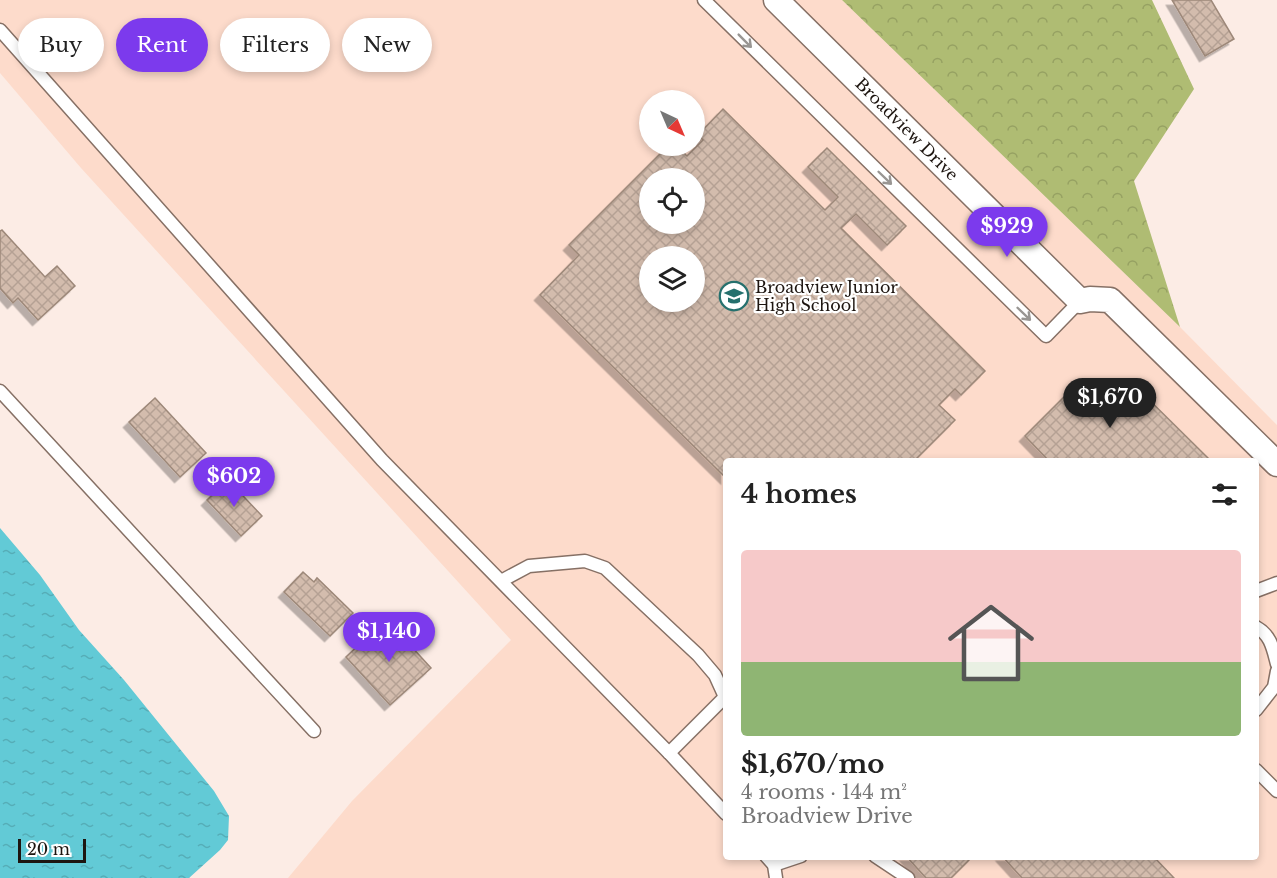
<!DOCTYPE html>
<meta charset="utf-8">
<style>
:root{--surface:#fff;--page:#f6f6f6;--text:#222;--muted:#767676;--line:#e0e0e0;--accent:#7c3aed}
body{margin:0;font-family:"Libre Baskerville",serif;background:var(--page);color:var(--text);height:100vh;display:flex;flex-direction:column;font-size:22px;white-space:nowrap}
*{box-sizing:border-box;margin:0}
p{font-size:20px;color:var(--muted)}
.icon{flex:none;width:33px;height:33px;fill:none;stroke:currentColor;stroke-width:2;stroke-linecap:round;stroke-linejoin:round}
.map{position:relative;flex:1;overflow:hidden}
.side{position:absolute;left:723px;top:458px;width:536px;height:402px;display:flex;flex-direction:column;background:var(--surface);border-radius:6px;box-shadow:0 3px 9px #0003}
.side>*{flex:none}
.guide{position:absolute;left:18px;top:18px;width:570px;height:54px;display:flex;gap:12px}
.needle{width:39px;rotate:136deg}
.fabs{position:absolute;left:639px;top:90px;display:grid;gap:12px}
.fabs a{display:grid;place-items:center;width:66px;height:66px;border-radius:50%;background:var(--surface);box-shadow:0 3px 9px #0003;font-size:30px}
.scale{position:absolute;left:18px;bottom:15px;width:68px;box-sizing:border-box;padding-left:6px;border:3px solid #1d1510;border-top:0;font-size:16px;line-height:21px;white-space:nowrap;color:#1d1510;-webkit-text-stroke:4px #fff;paint-order:stroke}
.price{position:absolute;translate:-50% -51px;padding:0 14px;border-radius:21px;background:var(--accent);color:#fff;font-size:20px;line-height:39px;filter:drop-shadow(0 2px 3px #0008)}
.price::after{content:'';position:absolute;left:50%;top:36px;width:18px;height:14px;margin-left:-9px;background:inherit;clip-path:polygon(0 0,100% 0,50% 100%)}
.price.current{background:#222;color:#fff}
ul{padding:0;list-style:none}
li{display:grid;align-content:center;gap:12px;height:318px;padding:0 18px}
li+li{border-top:2px solid var(--line)}
li span{display:grid;place-items:center;height:186px;border-radius:6px;color:#555}
li>.icon{margin-inline-start:auto}
span .icon{width:108px;height:108px;fill:#fffc;stroke-width:1}
li b{font-size:26px}
h2{display:flex;justify-content:space-between;align-items:center;height:72px;padding:0 18px;font-size:26px}
.tag{padding:0 21px;border-radius:27px;background:var(--surface);box-shadow:0 3px 9px #0003;font-size:21px;line-height:54px}
.tag.current{background:var(--accent);color:#fff}
.map>svg:first-child{display:block}
.built{fill:#fddbcb;fill-rule:evenodd}
.forest{fill:url(#forest-crowns)}
.water{fill:url(#water-ripples)}
.building{fill:url(#building-cross-hatch);stroke:#9d8879;stroke-width:1.5;fill-rule:evenodd;filter:url(#shadow)}
.lines{fill:none;stroke-linecap:round;stroke-linejoin:round}
.service-casing{stroke:#867065;stroke-width:15}
.minor-casing{stroke:#867065;stroke-width:27}
.service{stroke:#fff;stroke-width:12}
.minor{stroke:#fff;stroke-width:24}
.oneway{stroke:#999693}
.labels{text-anchor:middle;stroke-width:4.5;stroke-linejoin:round;paint-order:stroke}
.street-label{font-size:16px;fill:#1d1510;stroke:#fff}
.poi-label{font-size:16px;fill:#1d1510;stroke:#fff;text-anchor:start}
</style>
<div class="map">
<svg width="1277" height="878" viewBox="0 0 1277 878">
<defs>
<pattern id="forest-crowns" width="20" height="18" patternUnits="userSpaceOnUse" patternTransform="scale(1.5)"><rect width="20" height="18" fill="#afbc73"/><path d="M2 6a3 3 0 1 1 6 0M12 15a3 3 0 1 1 6 0" fill="none" stroke="#96a162"/></pattern>
<pattern id="water-ripples" width="26" height="14" patternUnits="userSpaceOnUse" patternTransform="scale(1.5)"><rect width="26" height="14" fill="#62cad6"/><path d="M2 4q2-2 4 0t4 0M15 11q2-2 4 0t4 0" fill="none" stroke="#55adb7"/></pattern>
<pattern id="building-cross-hatch" width="8" height="8" patternUnits="userSpaceOnUse" patternTransform="scale(1.5)"><rect width="8" height="8" fill="#d3bcad"/><path d="M0 0l8 8M0 8l8-8" fill="none" stroke="#b5a194"/></pattern>
<filter id="shadow"><feDropShadow dx="-5.5" dy="5.5" stdDeviation="0" flood-color="#0004"/></filter>
</defs>
<rect width="100%" height="100%" fill="#fcece5"/>
<!-- built -->
<path class="built" d="M0 0H842L1180 327 1277 425V878H288L352 801 511 640 81 168 0 73ZM650 100H694V146H650ZM650 178H694V224H650ZM650 256H694V302H650ZM726 460H1256V856H726Z"/>
<!-- forest -->
<polygon class="forest" points="842,0 1152,0 1194,89 1134,181 1180,327"/>
<!-- water -->
<polygon class="water" points="0,528 40,575 79,630 124,680 214,791 229,816 228,840 220,850 189,878 0,878"/>
<!-- building -->
<g class="building">
<polygon points="1172,0 1211,0 1234,39 1205,56"/>
<path d="M723 109 825 210 838 197 808 167 827 148 906 226 887 245 856 214 841 228 985 371 961 395 955 389 939 405 955 420 915 460H726V478L540 295 579 255 569 245 668 146H677L687 156 703 140 698 135ZM650 178H694V224H650ZM650 256H694V302H650Z"/>
<polygon points="2,230 45,277 57,266 75,286 38,320 18,298 13,303 0,288 0,231"/>
<polygon points="1128,379 1210,460 1048,460 1025,436 1081,380 1104,403"/>
<polygon points="155,398 206,453 180,477 129,422"/>
<polygon points="228,480 262,516 241,536 207,500"/>
<polygon points="303,572 314,582 317,578 353,613 330,636 284,592"/>
<polygon points="389,622 431,668 390,705 346,657 365,639 367,641"/>
<polygon points="906,856 973,856 951,878 926,878"/>
<polygon points="1002,856 1153,856 1174,878 1022,878"/>
</g>
<g class="lines">
<!-- service casing -->
<g class="service-casing">
<g id="service">
<polyline points="704,0 1046,336 1080,301"/>
<polyline points="0,30 382,460 669,753 726,814"/>
<polyline points="0,391 314,731"/>
<polyline points="501,581 529,566 585,561 605,568 698,655 715,675 725,697"/>
<polyline points="1256,591 1277,583"/>
<path d="M1256 627C1271 635 1273 649 1277 664"/>
<polyline points="1256,710 1274,687 1277,671"/>
<polyline points="669,753 726,696"/>
<polyline points="1256,770 1277,791"/>
<polyline points="766,856 774,865 776,878"/>
<polyline points="875,856 908,878"/>
<polyline points="774,865 801,856"/>
</g>
</g>
<!-- minor casing -->
<g class="minor-casing">
<polyline id="minor" points="776,0 1080,301 1090,299 1110,300 1277,464"/>
</g>
<!-- service -->
<use href="#service" class="service"/>
<!-- minor -->
<use href="#minor" class="minor"/>
</g>
<!-- one-way arrows -->
<defs><path id="oneway-shaft" d="M-6 0H5M1.5-3L5.5 0L1.5 3" fill="none" stroke-width="1.6" stroke-linecap="round" stroke-linejoin="round" transform="scale(1.5)"/></defs>
<g class="oneway">
<use href="#oneway-shaft" transform="translate(745 41) rotate(45)"/>
<use href="#oneway-shaft" transform="translate(885 178) rotate(44)"/>
<use href="#oneway-shaft" transform="translate(1024 314) rotate(44)"/>
</g>
<!-- icons -->
<defs>
<g id="school-ring" transform="scale(1.5)"><circle r="9.5" fill="#fff" stroke="#25706d" stroke-width="1.5"/><path d="M0-5L7-2L0 1L-7-2ZM-4 1L0 2.5L4 1V4Q0 6-4 4Z" fill="#25706d"/></g>
</defs>
<g fill-rule="evenodd">
<use href="#school-ring" x="734" y="296"/>
</g>
<g class="labels">
<!-- street labels -->
<g class="street-label">
<text transform="translate(907 129) rotate(45)" y="6">Broadview Drive</text>
</g>
<!-- poi labels -->
<g class="poi-label">
<text x="755" y="293">Broadview Junior<tspan x="755" dy="18">High School</tspan></text>
</g>
</g>
</svg>
<div class="fabs">
<a><svg class="needle" viewBox="-14 -14 28 28"><path d="M0-13l5 13h-10z" fill="#e53935"/><path d="M0 13l5-13h-10z" fill="#767676"/></svg></a>
<a><svg class="icon" aria-label="locate" viewBox="0 0 24 24"><circle cx="12" cy="12" r="6"/><path d="M12 2v4M12 18v4M2 12h4M18 12h4"/></svg></a>
<a><svg class="icon" aria-label="layers" viewBox="0 0 24 24"><path d="M12 4l9 5-9 5-9-5zM3 14l9 5 9-5"/></svg></a>
</div>
<div class="scale">20 m</div>
<b class="price" style="left:1007px;top:258px">$929</b>
<b class="price current" style="left:1110px;top:429px">$1,670</b>
<b class="price" style="left:234px;top:508px">$602</b>
<b class="price" style="left:389px;top:663px">$1,140</b>
<div class="guide">
<a class="tag">Buy</a>
<a class="tag current">Rent</a>
<a class="tag">Filters</a>
<a class="tag">New</a>
</div>
<section class="side">
<h2>4 homes<svg class="icon" aria-label="filters" viewBox="0 0 24 24"><path d="M4 7h16M4 17h16"/><circle cx="9" cy="7" r="2"/><circle cx="15" cy="17" r="2"/></svg></h2>
<ul>
<li><span style="background:linear-gradient(#f6c9c9 60%,#8fb573 0)"><svg class="icon" aria-label="home" viewBox="0 0 24 24"><path d="M3 11l9-7 9 7M6 9v11h12V9"/></svg></span><div><b>$1,670/mo</b><p>4 rooms · 144 m²</p><p>Broadview Drive</p></div></li>
</ul>
</section>
</div>
